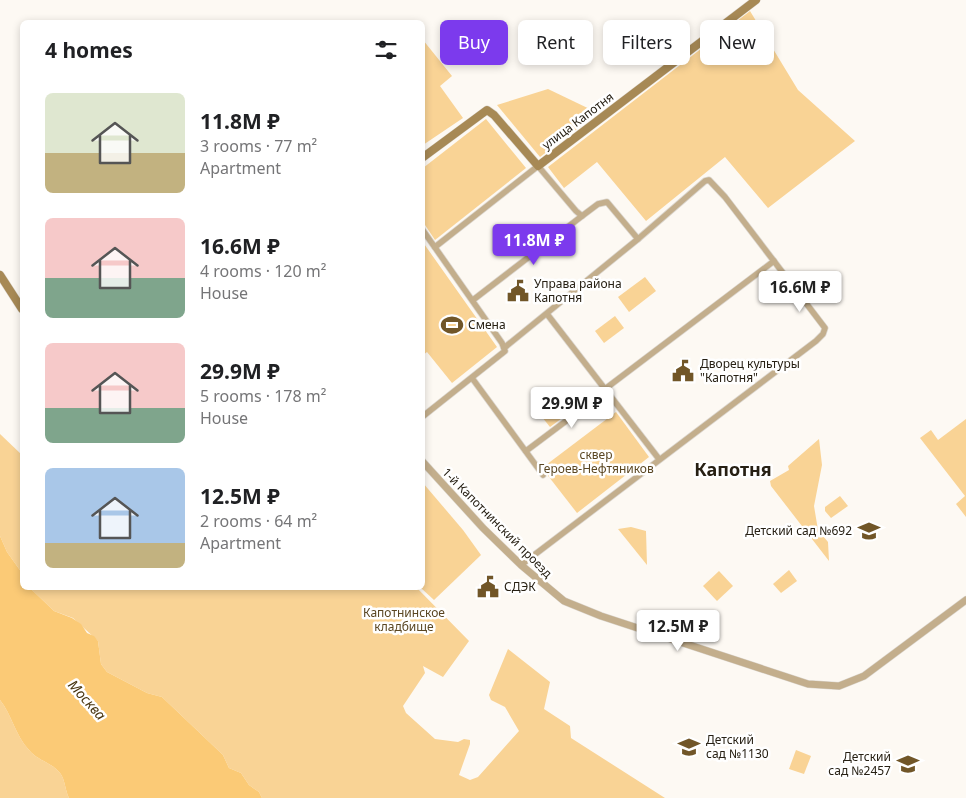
<!DOCTYPE html>
<meta charset="utf-8">
<style>
:root{--surface:#fff;--page:#f2f2f2;--text:#202124;--muted:#757577;--accent:#7c3aed}
body{margin:0;font-family:"Noto Sans",sans-serif;background:var(--page);color:var(--text);height:100vh;display:flex;flex-direction:column;font-size:19px;white-space:nowrap}
*{box-sizing:border-box;margin:0}
p{font-size:16px;color:var(--muted)}
.icon{flex:none;width:28px;height:28px;fill:none;stroke:currentColor;stroke-width:2;stroke-linecap:round;stroke-linejoin:round}
.map{position:relative;flex:1;overflow:hidden}
.details{position:absolute;left:20px;top:20px;width:405px;height:570px;display:flex;flex-direction:column;background:var(--surface);border-radius:8px;box-shadow:0 2px 8px #0003}
.details>*{flex:none}
.hud{position:absolute;left:440px;top:20px;width:450px;height:45px;display:flex;gap:10px}
.price{position:absolute;translate:-50% -42px;padding:0 11px;border-radius:5px;background:#fff;color:#222;font-size:16px;line-height:32px;filter:drop-shadow(0 1px 2px #0008)}
.price::after{content:'';position:absolute;left:50%;top:30px;width:15px;height:11px;margin-left:-8px;background:inherit;clip-path:polygon(0 0,100% 0,50% 100%)}
.price.on{background:var(--accent);color:#fff}
ul{padding:0;list-style:none}
li{display:flex;align-items:center;gap:15px;height:125px;padding:0 25px}
li span{display:grid;place-items:center;flex:none;width:140px;height:100px;border-radius:8px;color:#555}
li>.icon{margin-inline-start:auto}
span .icon{width:60px;height:60px;fill:#fffc;stroke-width:1}
li b{font-size:21px}
h2{display:flex;justify-content:space-between;align-items:center;height:60px;padding:0 25px;font-size:21px}
.pill{padding:0 18px;border-radius:8px;background:var(--surface);box-shadow:0 2px 8px #0003;font-size:18px;line-height:45px}
.pill.on{background:var(--accent);color:#fff}
.map>svg:first-child{display:block}
.green{fill:#f9d395}
.water{fill:#fbca76}
.lines{fill:none;stroke-linecap:round;stroke-linejoin:round}
.minor-casing{stroke:#dbd6cf;stroke-width:7}
.tertiary-casing{stroke:#dbd6cf;stroke-width:8}
.secondary-casing{stroke:#dbd6cf;stroke-width:9}
.minor{stroke:#c3ae8c;stroke-width:5.5}
.tertiary{stroke:#c3ae8c;stroke-width:7}
.secondary{stroke:#a78955;stroke-width:8}
.labels{text-anchor:middle;stroke-width:5;stroke-linejoin:round;paint-order:stroke}
.street-label{font-size:12px;fill:#272014;stroke:#fff}
.poi-label{font-size:12px;fill:#272014;stroke:#fff;text-anchor:start}
.park-label{font-size:12px;fill:#5a4622;stroke:#fff}
.water-label{font-size:14px;font-style:italic;fill:#46330e;stroke:#fff}
.district-label{font-size:18px;font-weight:bold;fill:#272014;stroke:#fff}
</style>
<div class="map">
<svg width="966" height="798" viewBox="0 0 966 798">
<rect width="100%" height="100%" fill="#fdf9f3"/>
<!-- green -->
<g class="green">
<polygon points="750,11 798,90 855,141 768,208 725,157 646,221 597,162 564,188 548,167"/>
<polygon points="423,40 452,76 440,86 463,118 423,145"/>
<polygon points="548,89 598,113 540,157 497,105"/>
<polygon points="486,119 526,168 435,240 423,222 423,168"/>
<polygon points="422,241 497,347 452,383 427,352 423,355"/>
<polygon points="645,277 656,291 629,312 618,297"/>
<polygon points="615,316 624,328 604,343 595,331"/>
<polygon points="565,400 573,410 550,427 542,417"/>
<polygon points="616,412 649,457 577,513 542,468"/>
<polygon points="966,419 966,517 956,504 965,496 920,438 931,430 938,440"/>
<polygon points="0,434 22,455 22,573 7,552 0,536"/>
<polygon points="819,439 822,465 814,506 818,530 828,542 829,561 771,486 770,481 789,470 788,466"/>
<polygon points="423,483 463,530 481,555 434,600 421,588"/>
<polygon points="840,496 848,506 831,518 825,511 825,507"/>
<polygon points="631,527 646,531 647,565 618,529"/>
<polygon points="789,570 797,581 781,593 773,584"/>
<polygon points="719,571 733,586 717,601 703,586"/>
<polygon points="30,588 417,588 469,641 443,677 423,666 425,673 403,706 406,713 435,739 458,742 464,739 470,740 470,744 459,775 470,780 478,777 519,731 505,707 491,700 489,695 508,649 550,682 544,709 570,726 571,738 665,798 262,798 259,792 249,785 241,773 229,768 223,755 162,697 147,693 107,672 101,664 98,641 73,618 54,611"/>
<path d="M0 700C12 715 15 735 29 750 38 761 51 762 60 773 65 779 65 790 69 798H0Z"/>
<polygon points="796,750 811,756 804,774 789,769"/>
</g>
<!-- water -->
<path class="water" d="M0 536 7 552 22 573V588H30L54 611 72 618 81 624 87 633 94 636 98 641 101 664 107 672 147 693 162 697 223 755 229 768 241 773 249 785 259 792 262 798H69C65 790 65 779 60 773 51 762 38 761 29 750 15 735 12 715 0 700Z"/>
<g class="lines">
<!-- minor casing -->
<g class="minor-casing">
<g id="minor">
<polyline points="422,229 502,343 505,351 422,417"/>
<polyline points="435,247 538,166 576,211 582,216 598,204 607,202 638,239 705,181 709,180 725,197 825,328 823,334 816,341 521,565"/>
<polyline points="473,300 582,216"/>
<polyline points="547,314 659,459"/>
<polyline points="504,348 638,239"/>
<polyline points="472,378 543,475"/>
<polyline points="605,389 774,261"/>
<polyline points="526,451 606,391"/>
</g>
</g>
<!-- tertiary casing -->
<g class="tertiary-casing">
<polyline id="tertiary" points="422,461 483,528 521,565 564,601 601,616 808,684 839,686 864,676 966,600"/>
</g>
<!-- secondary casing -->
<g class="secondary-casing">
<g id="secondary">
<polyline points="422,158 487,110 494,115 538,166 756,0"/>
<polyline points="0,275 22,309"/>
</g>
</g>
<!-- minor -->
<use href="#minor" class="minor"/>
<!-- tertiary -->
<use href="#tertiary" class="tertiary"/>
<!-- secondary -->
<use href="#secondary" class="secondary"/>
</g>
<!-- icons -->
<defs>
<g id="civic-bare" transform="scale(1.725)"><path d="M-.6-6.5H3V-4.5H.6V-3L4-1V1h2V6H-6V1h2V-1L-.6-3ZM-1.2 2.5V6h2.4V2.5Z" fill="#715628" stroke="#fff" stroke-width="2.5" paint-order="stroke"/></g>
<g id="stadium-bare" transform="scale(1.725)"><path d="M0-5a6.5 5 0 1 0 0 10a6.5 5 0 1 0 0-10ZM-3.5-1.8h7v3.6h-7Z" fill="#715628" stroke="#fff" stroke-width="2.5" paint-order="stroke"/></g>
<g id="school-bare" transform="scale(1.725)"><path d="M0-5L7-2L0 1L-7-2ZM-4 1L0 2.5L4 1V4Q0 6-4 4Z" fill="#715628" stroke="#fff" stroke-width="2.5" paint-order="stroke"/></g>
</defs>
<g fill-rule="evenodd">
<use href="#civic-bare" x="518" y="291"/>
<use href="#stadium-bare" x="452" y="325"/>
<use href="#civic-bare" x="683" y="371"/>
<use href="#school-bare" x="869" y="531"/>
<use href="#civic-bare" x="488" y="587"/>
<use href="#school-bare" x="689" y="747"/>
<use href="#school-bare" x="908" y="764"/>
</g>
<g class="labels">
<!-- street labels -->
<g class="street-label">
<text transform="translate(578 121) rotate(-37)" y="4">улица Капотня</text>
<text transform="translate(497 523) rotate(45)" y="4">1-й Капотнинский проезд</text>
</g>
<!-- poi labels -->
<g class="poi-label">
<text x="534" y="288">Управа района<tspan x="534" dy="14">Капотня</tspan></text>
<text x="468" y="329">Смена</text>
<text x="700" y="368">Дворец культуры<tspan x="700" dy="14">"Капотня"</tspan></text>
<text x="852" y="535" text-anchor="end">Детский сад №692</text>
<text x="504" y="591">СДЭК</text>
<text x="706" y="744">Детский<tspan x="706" dy="14">сад №1130</tspan></text>
<text x="891" y="761" text-anchor="end">Детский<tspan x="891" dy="14">сад №2457</tspan></text>
</g>
<!-- park labels -->
<g class="park-label">
<text x="596" y="459">сквер<tspan x="596" dy="14">Героев-Нефтяников</tspan></text>
<text x="404" y="617">Капотнинское<tspan x="404" dy="14">кладбище</tspan></text>
</g>
<!-- water labels -->
<g class="water-label">
<text transform="translate(87 700) rotate(48)" y="5">Москва</text>
</g>
<!-- district labels -->
<g class="district-label">
<text x="733" y="476">Капотня</text>
</g>
</g>
</svg>
<b class="price on" style="left:534px;top:266px">11.8M ₽</b>
<b class="price" style="left:800px;top:313px">16.6M ₽</b>
<b class="price" style="left:572px;top:429px">29.9M ₽</b>
<b class="price" style="left:678px;top:652px">12.5M ₽</b>
<div class="hud">
<a class="pill on">Buy</a>
<a class="pill">Rent</a>
<a class="pill">Filters</a>
<a class="pill">New</a>
</div>
<section class="details">
<h2>4 homes<svg class="icon" aria-label="filters" viewBox="0 0 24 24"><path d="M4 7h16M4 17h16"/><circle cx="9" cy="7" r="2"/><circle cx="15" cy="17" r="2"/></svg></h2>
<ul>
<li><span style="background:linear-gradient(#dfe7d0 60%,#c2b280 0)"><svg class="icon" aria-label="home" viewBox="0 0 24 24"><path d="M3 11l9-7 9 7M6 9v11h12V9"/></svg></span><div><b>11.8M ₽</b><p>3 rooms · 77 m²</p><p>Apartment</p></div></li>
<li><span style="background:linear-gradient(#f6c9c9 60%,#7fa58c 0)"><svg class="icon" aria-label="home" viewBox="0 0 24 24"><path d="M3 11l9-7 9 7M6 9v11h12V9"/></svg></span><div><b>16.6M ₽</b><p>4 rooms · 120 m²</p><p>House</p></div></li>
<li><span style="background:linear-gradient(#f6c9c9 65%,#7fa58c 0)"><svg class="icon" aria-label="home" viewBox="0 0 24 24"><path d="M3 11l9-7 9 7M6 9v11h12V9"/></svg></span><div><b>29.9M ₽</b><p>5 rooms · 178 m²</p><p>House</p></div></li>
<li><span style="background:linear-gradient(#a9c7e8 75%,#c2b280 0)"><svg class="icon" aria-label="home" viewBox="0 0 24 24"><path d="M3 11l9-7 9 7M6 9v11h12V9"/></svg></span><div><b>12.5M ₽</b><p>2 rooms · 64 m²</p><p>Apartment</p></div></li>
</ul>
</section>
</div>
